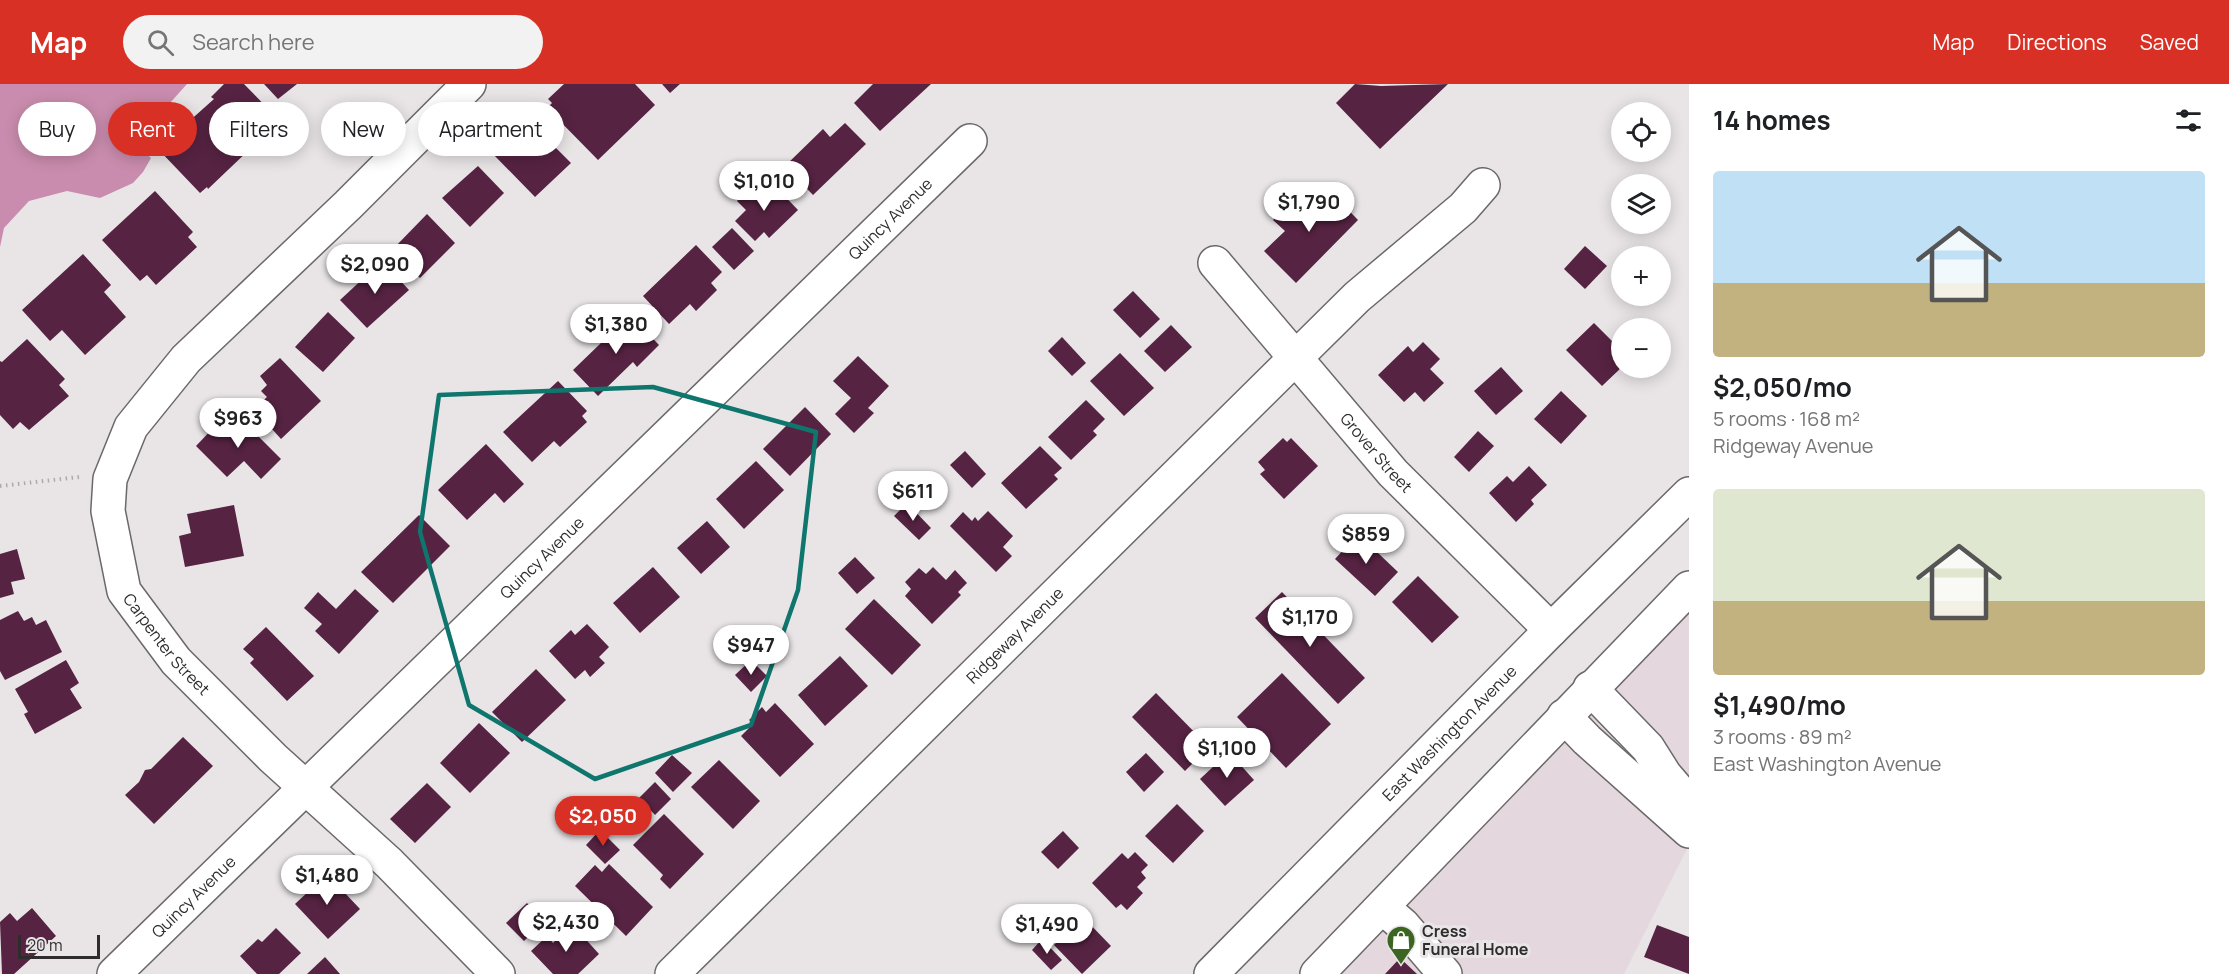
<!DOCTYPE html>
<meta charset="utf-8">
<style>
:root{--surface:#fff;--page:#f2f2f2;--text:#202124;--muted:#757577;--accent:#d93025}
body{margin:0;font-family:Manrope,sans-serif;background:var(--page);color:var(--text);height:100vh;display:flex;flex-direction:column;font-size:22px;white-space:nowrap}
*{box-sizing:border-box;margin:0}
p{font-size:20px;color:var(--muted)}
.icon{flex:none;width:33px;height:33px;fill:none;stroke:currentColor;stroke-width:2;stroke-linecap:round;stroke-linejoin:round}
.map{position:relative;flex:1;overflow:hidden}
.side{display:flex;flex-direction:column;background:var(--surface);width:540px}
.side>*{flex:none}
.guide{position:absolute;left:18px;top:18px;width:570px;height:54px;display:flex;gap:12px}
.controls{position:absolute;left:1611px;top:18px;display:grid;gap:12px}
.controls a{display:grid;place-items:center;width:60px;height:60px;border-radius:50%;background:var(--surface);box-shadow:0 3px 15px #0003;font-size:30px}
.scale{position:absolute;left:18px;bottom:15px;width:82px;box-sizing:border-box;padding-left:6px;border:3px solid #2e2c2d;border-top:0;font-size:16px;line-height:21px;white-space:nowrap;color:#2e2c2d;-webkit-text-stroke:4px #e9e5e7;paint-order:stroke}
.price{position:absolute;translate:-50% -51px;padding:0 14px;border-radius:21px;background:#fff;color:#222;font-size:20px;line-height:39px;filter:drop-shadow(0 2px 3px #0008)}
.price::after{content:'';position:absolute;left:50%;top:36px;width:18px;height:14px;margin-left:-9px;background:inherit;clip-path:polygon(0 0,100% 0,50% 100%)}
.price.active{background:var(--accent);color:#fff}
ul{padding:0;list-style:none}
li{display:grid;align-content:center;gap:12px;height:318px;padding:0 24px}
li span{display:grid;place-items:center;height:186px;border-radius:6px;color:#555}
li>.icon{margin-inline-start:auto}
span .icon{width:108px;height:108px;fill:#fffc;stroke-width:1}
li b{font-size:26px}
h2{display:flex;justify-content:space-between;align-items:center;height:72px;padding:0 24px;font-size:26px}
.pill{padding:0 21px;border-radius:27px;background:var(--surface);box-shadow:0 3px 15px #0003;font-size:21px;line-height:54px}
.pill.active{background:var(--accent);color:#fff}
header{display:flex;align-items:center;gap:36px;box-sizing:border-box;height:84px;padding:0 30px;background:var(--accent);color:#fff}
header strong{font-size:28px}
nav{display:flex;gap:33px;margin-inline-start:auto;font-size:21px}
.search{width:420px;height:54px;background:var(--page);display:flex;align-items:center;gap:15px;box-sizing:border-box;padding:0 21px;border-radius:33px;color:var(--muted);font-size:22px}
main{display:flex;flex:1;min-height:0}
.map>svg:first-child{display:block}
.built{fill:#e4d8de}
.forest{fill:#ca8cae}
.building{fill:#562342}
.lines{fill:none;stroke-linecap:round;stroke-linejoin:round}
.minor-casing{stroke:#6b6869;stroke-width:36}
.major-casing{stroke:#6b6869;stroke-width:36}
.path{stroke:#adaaab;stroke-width:4;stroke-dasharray:1.5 4.5;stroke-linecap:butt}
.minor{stroke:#fff;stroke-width:33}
.major{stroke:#fff;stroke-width:33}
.marked{fill:none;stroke:#0f766e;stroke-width:4.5;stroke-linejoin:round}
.labels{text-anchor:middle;stroke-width:6;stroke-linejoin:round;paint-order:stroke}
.street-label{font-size:16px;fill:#2e2c2d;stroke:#e9e5e7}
.poi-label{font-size:16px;font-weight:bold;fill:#2e2c2d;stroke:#e9e5e7;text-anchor:start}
</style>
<header>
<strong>Map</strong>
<div class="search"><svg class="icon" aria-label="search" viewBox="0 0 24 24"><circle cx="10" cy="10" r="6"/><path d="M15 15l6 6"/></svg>Search here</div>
<nav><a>Map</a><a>Directions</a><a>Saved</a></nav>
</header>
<main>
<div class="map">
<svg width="1689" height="890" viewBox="0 0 1689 890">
<rect width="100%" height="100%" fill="#e9e5e7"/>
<!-- built -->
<polygon class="built" points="1689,504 1689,761 1624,890 1317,890"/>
<!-- forest -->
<polygon class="forest" points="0,0 187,0 134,59 151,74 143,88 133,99 100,114 67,107 29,117 4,144 0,163"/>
<!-- building -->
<g class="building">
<polygon points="224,0 244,0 277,34 268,43 270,46 208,105 207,103 200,109 158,65 214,15 211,13"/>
<polygon points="264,0 297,0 278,15"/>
<polygon points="564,0 635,0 655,21 598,76 547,24 552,19 548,15"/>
<polygon points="662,0 680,0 670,9"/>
<polygon points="873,0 931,0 880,47 854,19"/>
<polygon points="1355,0 1381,2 1448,0 1380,65 1336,19"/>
<polygon points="845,39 866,60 813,111 785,82 823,45 830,53"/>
<polygon points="537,45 571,79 535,113 492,69 515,47 525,57"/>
<polygon points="478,82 504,109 470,143 442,114"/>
<polygon points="773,100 798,126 769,154 764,148 755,157 735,137 746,126 737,117 750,103 760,113"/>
<polygon points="1328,105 1358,136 1296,199 1264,167 1285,147 1273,136 1299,109 1311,121"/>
<polygon points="155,107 193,148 188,153 197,163 156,201 147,191 140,197 102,156"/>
<polygon points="427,130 455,159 420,194 392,166"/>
<polygon points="732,144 754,167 734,186 712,163"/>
<polygon points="696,161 722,188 711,199 717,206 696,227 690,220 669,240 643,212"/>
<polygon points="1585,162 1607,182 1585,205 1564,185"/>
<polygon points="83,170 111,201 104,208 126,233 85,271 62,246 50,257 22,226"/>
<polygon points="382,177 409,206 367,244 340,216"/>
<polygon points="1133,207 1160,235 1140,254 1113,226"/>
<polygon points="328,228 355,254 323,288 295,263"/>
<polygon points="630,231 659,261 637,283 633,278 598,312 573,286"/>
<polygon points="1594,239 1622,267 1622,283 1602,302 1566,266"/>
<polygon points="1171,241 1192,263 1165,288 1144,267"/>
<polygon points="1062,253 1086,279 1072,292 1048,267"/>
<polygon points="27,255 65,295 59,301 69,312 29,346 20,338 13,345 0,331 0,277 2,278"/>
<polygon points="1423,258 1440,275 1430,285 1444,299 1424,318 1415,308 1404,318 1378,291 1408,262 1413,268"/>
<polygon points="1120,269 1154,304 1124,332 1090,297"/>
<polygon points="858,272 889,302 868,324 874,329 854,349 835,330 851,314 833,297"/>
<polygon points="280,274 321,317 281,355 254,325 267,313 261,307 267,301 260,292"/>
<polygon points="1501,283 1523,307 1496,331 1474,307"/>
<polygon points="558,297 587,327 582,332 587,338 560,363 554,357 532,378 503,348"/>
<polygon points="1561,307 1587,332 1561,360 1534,335"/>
<polygon points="1086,316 1105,335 1093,347 1097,351 1071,376 1048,353"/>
<polygon points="805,323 831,350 790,392 763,365"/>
<polygon points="238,332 281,375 261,395 244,377 227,393 196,362 215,342 221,348"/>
<polygon points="1478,347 1494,362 1469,388 1454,373"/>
<polygon points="1283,354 1287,358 1291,354 1318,382 1284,415 1260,390 1265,386 1258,378"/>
<polygon points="486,360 524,400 504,419 495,409 467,436 438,406"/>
<polygon points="1040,362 1062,384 1054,391 1058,395 1026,425 1001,399"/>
<polygon points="965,367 986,390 972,404 950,381"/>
<polygon points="756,377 784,406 744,445 716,415"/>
<polygon points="1529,382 1547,401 1531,416 1534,420 1516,438 1489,409 1507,392 1513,398"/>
<polygon points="907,419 931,444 919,456 894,432"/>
<polygon points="234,421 244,472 185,483 179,452 191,449 187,430"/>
<polygon points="988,427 1013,452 1003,463 1012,472 996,488 950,442 963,428 972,437 975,433 978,437"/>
<polygon points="419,431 450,462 393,519 361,488"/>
<polygon points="707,437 730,463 701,490 677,464"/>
<polygon points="1358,450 1398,488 1375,512 1335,475"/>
<polygon points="17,465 25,495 11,498 14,510 0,514 0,470"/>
<polygon points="855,473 875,494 857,510 838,489"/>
<polygon points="653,483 680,513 640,549 613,519"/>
<polygon points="933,483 946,496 955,486 967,499 958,508 961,511 932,540 905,512 911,505 905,498 919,484 926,490"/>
<polygon points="1418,492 1459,533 1432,559 1392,518"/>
<polygon points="355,505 379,527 339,570 315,547 322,540 304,524 318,508 336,525"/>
<polygon points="1282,508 1365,594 1338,620 1255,534"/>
<polygon points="874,515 921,561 892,591 845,545"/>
<polygon points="18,527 24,537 32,533 36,541 46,536 62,568 5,596 0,587 0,536"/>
<polygon points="587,540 609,563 599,573 605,579 590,593 585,586 575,595 549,567 571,546 575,551"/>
<polygon points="266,543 314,592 287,617 250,579 254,575 243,565"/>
<polygon points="840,572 868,602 825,642 798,611"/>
<polygon points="66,576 79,599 70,605 82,624 35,650 24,630 28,628 15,605"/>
<polygon points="751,576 767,592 751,608 735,591"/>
<polygon points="536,585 566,616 522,658 492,628"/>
<polygon points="1282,589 1331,640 1286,684 1237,633"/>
<polygon points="1156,609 1209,663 1185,687 1132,633"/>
<polygon points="775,619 814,660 780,693 741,652 753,640 749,636 762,623 766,628"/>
<polygon points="479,639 510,669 470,709 440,679"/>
<polygon points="183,653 213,682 154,740 125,711 139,698 145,686 151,685"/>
<polygon points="1229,668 1254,696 1225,722 1200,695"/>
<polygon points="1146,669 1164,688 1144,708 1126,688"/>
<polygon points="672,671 692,689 673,708 655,689"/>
<polygon points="719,676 760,717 733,745 691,703"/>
<polygon points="655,698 671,715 655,731 639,714"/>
<polygon points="427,699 451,723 415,759 390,735"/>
<polygon points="1177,720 1204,747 1173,779 1145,752"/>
<polygon points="664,730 704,770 670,805 660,795 663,791 633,761"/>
<polygon points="600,746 620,766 605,780 586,761"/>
<polygon points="1063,747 1079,764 1058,785 1041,768"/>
<polygon points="1135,768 1148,781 1141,788 1146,794 1137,803 1143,809 1127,826 1121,820 1116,824 1092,799 1122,769 1128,775"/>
<polygon points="609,780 653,823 626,852 575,802 595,781 602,788"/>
<polygon points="327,790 360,825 328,855 295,820"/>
<polygon points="527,819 544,838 524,857 506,839"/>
<polygon points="32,824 56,852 14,890 2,890 0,838 10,829 17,837"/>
<polygon points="1083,833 1111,862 1082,890 1054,861"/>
<polygon points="572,840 599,870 578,890 553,890 531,867 547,852 553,859"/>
<polygon points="1657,841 1689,853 1689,890 1644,873"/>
<polygon points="276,844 301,869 279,890 257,890 240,872 258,855 262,858"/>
<polygon points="1042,855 1062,876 1051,886 1032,866"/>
<polygon points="325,873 340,890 307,890"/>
<polygon points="1400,874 1417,890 1385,890"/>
</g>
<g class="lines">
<!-- minor casing -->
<g class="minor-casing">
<g id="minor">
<path id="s1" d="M469 0 348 121 186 275 131 343 110 395 108 427 124 507 176 577 273 674 389 779 498 890"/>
<path id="s2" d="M1215 179 1393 389 1551 546"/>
<polyline points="1590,604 1648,664 1665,691 1689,719"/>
<polyline points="1564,632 1587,656 1689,747"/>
<polyline points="1382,823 1403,841 1445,890"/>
<path id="s3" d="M114 890 970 57"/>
<path id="s4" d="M672 890 1357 213 1463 124 1483 101"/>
</g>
</g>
<!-- major casing -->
<g class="major-casing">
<g id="major">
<path id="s5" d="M1211 890 1551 546 1689 410"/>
<polyline points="1317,890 1689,504"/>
</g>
</g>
<!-- path -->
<polyline class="path" points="0,402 79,393"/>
<!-- minor -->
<use href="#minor" class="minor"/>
<!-- major -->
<use href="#major" class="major"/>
</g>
<!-- marked area -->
<path class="marked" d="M653 303 816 348 798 506 751 641 595 695 469 621 420 448 439 311Z"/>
<!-- icons -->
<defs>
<g id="shop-pin" transform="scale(1.5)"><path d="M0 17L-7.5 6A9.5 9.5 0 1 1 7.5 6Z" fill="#3c6521" stroke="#e9e5e7"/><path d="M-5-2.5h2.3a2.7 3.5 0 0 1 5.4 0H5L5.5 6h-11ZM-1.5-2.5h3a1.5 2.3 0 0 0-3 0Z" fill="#fff"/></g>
</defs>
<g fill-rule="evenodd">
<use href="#shop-pin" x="1401" y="856"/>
</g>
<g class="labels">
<!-- street labels -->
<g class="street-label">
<text dy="6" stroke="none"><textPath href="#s3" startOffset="1083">Quincy Avenue</textPath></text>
<text dy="6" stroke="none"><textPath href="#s2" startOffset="249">Grover Street</textPath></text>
<text dy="6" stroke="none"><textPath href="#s3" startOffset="597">Quincy Avenue</textPath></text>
<text dy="6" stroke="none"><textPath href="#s4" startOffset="482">Ridgeway Avenue</textPath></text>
<text dy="6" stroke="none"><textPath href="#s1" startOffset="720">Carpenter Street</textPath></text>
<text dy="6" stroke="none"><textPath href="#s5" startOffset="339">East Washington Avenue</textPath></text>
<text dy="6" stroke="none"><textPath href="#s3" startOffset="111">Quincy Avenue</textPath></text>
</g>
<!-- poi labels -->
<g class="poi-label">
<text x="1422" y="853">Cress<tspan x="1422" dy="18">Funeral Home</tspan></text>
</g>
</g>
</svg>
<div class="controls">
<a><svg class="icon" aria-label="locate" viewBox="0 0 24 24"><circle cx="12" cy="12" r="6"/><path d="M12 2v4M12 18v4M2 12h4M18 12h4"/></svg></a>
<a><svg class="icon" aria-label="layers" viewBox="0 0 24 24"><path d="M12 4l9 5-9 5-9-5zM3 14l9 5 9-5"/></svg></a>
<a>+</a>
<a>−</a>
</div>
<div class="scale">20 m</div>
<b class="price" style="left:764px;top:128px">$1,010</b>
<b class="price" style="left:1309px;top:149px">$1,790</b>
<b class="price" style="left:375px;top:211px">$2,090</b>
<b class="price" style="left:616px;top:271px">$1,380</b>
<b class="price" style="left:238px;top:365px">$963</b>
<b class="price" style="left:913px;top:438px">$611</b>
<b class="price" style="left:1366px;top:481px">$859</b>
<b class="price" style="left:1310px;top:564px">$1,170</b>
<b class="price" style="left:751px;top:592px">$947</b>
<b class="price" style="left:1227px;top:695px">$1,100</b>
<b class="price active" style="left:603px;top:763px">$2,050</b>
<b class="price" style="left:327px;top:822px">$1,480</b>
<b class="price" style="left:566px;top:869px">$2,430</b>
<b class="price" style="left:1047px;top:871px">$1,490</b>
<div class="guide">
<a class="pill">Buy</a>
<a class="pill active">Rent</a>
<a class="pill">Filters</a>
<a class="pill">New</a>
<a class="pill">Apartment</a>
</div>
</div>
<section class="side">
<h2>14 homes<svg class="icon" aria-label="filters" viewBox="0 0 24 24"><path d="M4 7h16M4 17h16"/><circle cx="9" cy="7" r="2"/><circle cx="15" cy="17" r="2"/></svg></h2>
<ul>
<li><span style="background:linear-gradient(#bfe0f5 60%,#c2b280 0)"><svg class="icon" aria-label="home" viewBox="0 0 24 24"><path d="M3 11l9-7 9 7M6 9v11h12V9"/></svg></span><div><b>$2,050/mo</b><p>5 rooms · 168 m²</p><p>Ridgeway Avenue</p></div></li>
<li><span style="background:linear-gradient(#dfe7d0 60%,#c2b280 0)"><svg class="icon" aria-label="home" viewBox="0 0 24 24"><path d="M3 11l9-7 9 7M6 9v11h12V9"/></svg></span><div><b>$1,490/mo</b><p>3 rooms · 89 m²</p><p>East Washington Avenue</p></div></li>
</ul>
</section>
</main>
